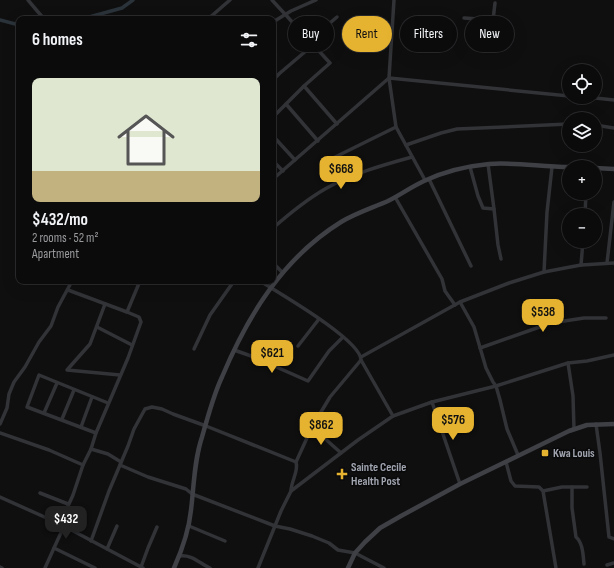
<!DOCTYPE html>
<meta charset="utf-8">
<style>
:root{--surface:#0b0b0c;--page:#19191a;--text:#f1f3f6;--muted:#9a9b9d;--line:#2b2b2d;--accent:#e6b331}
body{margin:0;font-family:"Sofia Sans Condensed",sans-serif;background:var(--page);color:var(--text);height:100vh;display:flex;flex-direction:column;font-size:15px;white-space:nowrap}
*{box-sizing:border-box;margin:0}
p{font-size:13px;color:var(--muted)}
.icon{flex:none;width:22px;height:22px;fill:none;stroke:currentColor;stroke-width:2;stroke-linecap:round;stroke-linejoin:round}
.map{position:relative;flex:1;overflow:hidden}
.panel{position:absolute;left:16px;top:16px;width:260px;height:268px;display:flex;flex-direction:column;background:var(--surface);border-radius:8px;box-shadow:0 4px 16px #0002,0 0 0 1px var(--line)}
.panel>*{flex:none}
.hud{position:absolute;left:288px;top:16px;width:266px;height:36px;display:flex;gap:8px}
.buttons{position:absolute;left:562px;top:64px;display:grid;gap:8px}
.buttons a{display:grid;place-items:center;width:40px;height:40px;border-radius:50%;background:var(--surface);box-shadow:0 4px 16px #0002,0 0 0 1px var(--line);font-size:20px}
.price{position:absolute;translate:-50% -34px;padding:0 9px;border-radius:8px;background:var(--accent);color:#111;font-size:13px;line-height:26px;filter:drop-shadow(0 1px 2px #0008)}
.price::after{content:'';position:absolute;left:50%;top:24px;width:12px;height:9px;margin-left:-6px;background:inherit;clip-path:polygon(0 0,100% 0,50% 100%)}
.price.current{background:#222;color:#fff}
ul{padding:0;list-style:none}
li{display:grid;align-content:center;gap:8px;height:212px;padding:0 16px}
li span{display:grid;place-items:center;height:124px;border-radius:8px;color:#555}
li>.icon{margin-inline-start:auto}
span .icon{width:72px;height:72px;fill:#fffc;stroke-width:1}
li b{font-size:17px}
h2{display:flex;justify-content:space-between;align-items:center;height:48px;padding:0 16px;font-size:17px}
.pill{padding:0 14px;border-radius:18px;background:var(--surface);box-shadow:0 4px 16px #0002,0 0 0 1px var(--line);font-size:14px;line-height:36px}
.pill.current{background:var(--accent);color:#111}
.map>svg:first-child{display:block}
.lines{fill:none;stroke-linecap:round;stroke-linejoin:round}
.canal{stroke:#2b333a;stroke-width:3.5}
.street{stroke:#323337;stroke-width:3.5}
.secondary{stroke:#3e4045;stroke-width:4.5}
.poi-dot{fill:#e6b331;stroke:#0a0a0b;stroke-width:1.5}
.labels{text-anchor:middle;stroke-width:3;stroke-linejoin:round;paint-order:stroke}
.poi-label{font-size:12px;font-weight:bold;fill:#a1a5b0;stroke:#0a0a0b;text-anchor:start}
</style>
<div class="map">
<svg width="614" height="568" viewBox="0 0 614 568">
<rect width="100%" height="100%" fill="#0f0f10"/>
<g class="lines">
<!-- canal -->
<g class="canal">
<polyline points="82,19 122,8 133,0"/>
<polyline points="0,20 19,25"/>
</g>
<!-- street -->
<g class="street">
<polyline points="28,0 44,19"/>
<polyline points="272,0 330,63 304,86 337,124"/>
<polyline points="464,18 493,20"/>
<polyline points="208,19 230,0"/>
<polyline points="273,22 291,11 316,0"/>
<polyline points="490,32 493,20 495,3"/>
<polyline points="309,41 337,17"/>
<polyline points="273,80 280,73 313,45"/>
<polyline points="586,97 614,100"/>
<polyline points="286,104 318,141"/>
<polyline points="273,117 304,86"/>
<polyline points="595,125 614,128"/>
<polyline points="273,136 295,160"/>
<polyline points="406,145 441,133 457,129 569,124"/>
<polyline points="273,161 283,171"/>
<polyline points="323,163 396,127"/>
<polyline points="488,164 494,209"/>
<polyline points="470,167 478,196 483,208 494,209 498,245 501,259"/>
<polyline points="273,179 389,78 394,0"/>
<polyline points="429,179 471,266"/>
<polyline points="425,180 396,127 389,78 569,96"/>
<polyline points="395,197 442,279 445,291 455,305"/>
<polyline points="585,215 586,193"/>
<path d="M273 228C289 214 306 200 325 189 351 174 383 165 412 157"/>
<polyline points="273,263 282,272"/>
<polyline points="607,263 614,202"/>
<polyline points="581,265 583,241"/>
<polyline points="544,272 547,212 552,167"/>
<path d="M260 281C279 293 361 340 361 360L393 416"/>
<polyline points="68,290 127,312"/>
<polyline points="460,302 474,327 486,368 493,382 496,386 500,400 507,429 518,455"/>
<polyline points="105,304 90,344 67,370 120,375"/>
<polyline points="97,327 132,345"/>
<polyline points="298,346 319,319"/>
<polyline points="480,348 551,323 584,318 606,318"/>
<polyline points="194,349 210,315 234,281"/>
<polyline points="234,350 254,357 308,381 329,351 343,337"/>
<polyline points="361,357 460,302 509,283 544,272 565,268 581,265 614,263"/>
<polyline points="568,363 573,396 574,429"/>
<polyline points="432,402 460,484"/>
<polyline points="44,413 57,383"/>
<polyline points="62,419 74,390"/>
<polyline points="0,424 7,408 9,394 14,382 25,367 39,342 51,326 58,307 72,281"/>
<polyline points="596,424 600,453 609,537 614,539"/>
<polyline points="81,427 92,397"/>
<polyline points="312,427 341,453"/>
<polyline points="0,433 49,450 83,465 91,449 96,433 128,358 141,322 139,317 127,312 140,281"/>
<polyline points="96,433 27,407 39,375 108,403"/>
<polyline points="91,449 108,454 121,462"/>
<polyline points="506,462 511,481 515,486 539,487 543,491 556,568"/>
<polyline points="120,465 148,477 186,489 192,494 275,526 290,529 312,536 329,543 338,550 355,553 384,568"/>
<path d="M572 487V508L576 537C583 543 583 555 584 564"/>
<path d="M291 491C291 481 299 471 296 462"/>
<polyline points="543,491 562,487 587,487"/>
<polyline points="40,493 68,504"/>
<polyline points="0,497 60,524 143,568"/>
<polyline points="60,524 73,495 83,465"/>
<polyline points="189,526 225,541"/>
<polyline points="91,541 109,491 128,446 134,429 145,409 152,407 162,409 173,414 206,426 296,462 312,427 330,397 361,360"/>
<polyline points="54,548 64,526"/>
<polyline points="107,549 117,526"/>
<path d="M179 556C192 554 199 563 210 568"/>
<polyline points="607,565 614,563"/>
<polyline points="0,567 2,568"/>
<polyline points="141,567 148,548 157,527"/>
<polyline points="45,568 54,548 95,568"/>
<polyline points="258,568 281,511 291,491 358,440 393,416 432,402 496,386 568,363 587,361 614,355"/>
</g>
<!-- secondary -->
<g class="secondary">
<polyline points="595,168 614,169"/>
<path d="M174 568C182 550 189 530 191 510 194 486 194 461 202 437 208 417 213 396 222 377 248 315 283 258 341 222 356 213 372 208 388 201 400 195 411 187 424 181 443 172 468 166 489 164 516 162 542 167 569 167"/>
<polyline points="348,568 355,553 365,542 380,528 401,516 460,484 569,431 587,425 614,424"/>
</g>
</g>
<!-- markers -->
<g class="poi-dot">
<rect x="541" y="449" width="8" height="8" rx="2"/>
<path d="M340 468h4v4h4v4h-4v4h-4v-4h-4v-4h4z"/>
</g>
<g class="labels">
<!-- poi labels -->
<g class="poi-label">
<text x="553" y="457">Kwa Louis</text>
<text x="351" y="471">Sainte Cecile<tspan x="351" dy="14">Health Post</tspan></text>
</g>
</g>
</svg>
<div class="buttons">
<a><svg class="icon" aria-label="locate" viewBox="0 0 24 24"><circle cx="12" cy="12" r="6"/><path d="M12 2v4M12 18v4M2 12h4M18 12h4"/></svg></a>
<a><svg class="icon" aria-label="layers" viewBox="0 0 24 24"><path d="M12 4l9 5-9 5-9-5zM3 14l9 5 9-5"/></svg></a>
<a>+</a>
<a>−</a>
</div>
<b class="price" style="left:341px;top:190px">$668</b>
<b class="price" style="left:543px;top:333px">$538</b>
<b class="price" style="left:272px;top:374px">$621</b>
<b class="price" style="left:453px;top:441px">$576</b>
<b class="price" style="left:321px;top:446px">$862</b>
<b class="price current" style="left:66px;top:540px">$432</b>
<div class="hud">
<a class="pill">Buy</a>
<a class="pill current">Rent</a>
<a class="pill">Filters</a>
<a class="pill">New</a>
</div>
<section class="panel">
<h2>6 homes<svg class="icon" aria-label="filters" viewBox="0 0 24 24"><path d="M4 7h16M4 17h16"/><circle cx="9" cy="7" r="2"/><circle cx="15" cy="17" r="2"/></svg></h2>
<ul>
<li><span style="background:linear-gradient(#dfe7d0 75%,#c2b280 0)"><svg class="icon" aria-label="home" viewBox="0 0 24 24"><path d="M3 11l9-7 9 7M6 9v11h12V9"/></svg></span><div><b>$432/mo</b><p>2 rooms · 52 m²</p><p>Apartment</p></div></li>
</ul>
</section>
</div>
